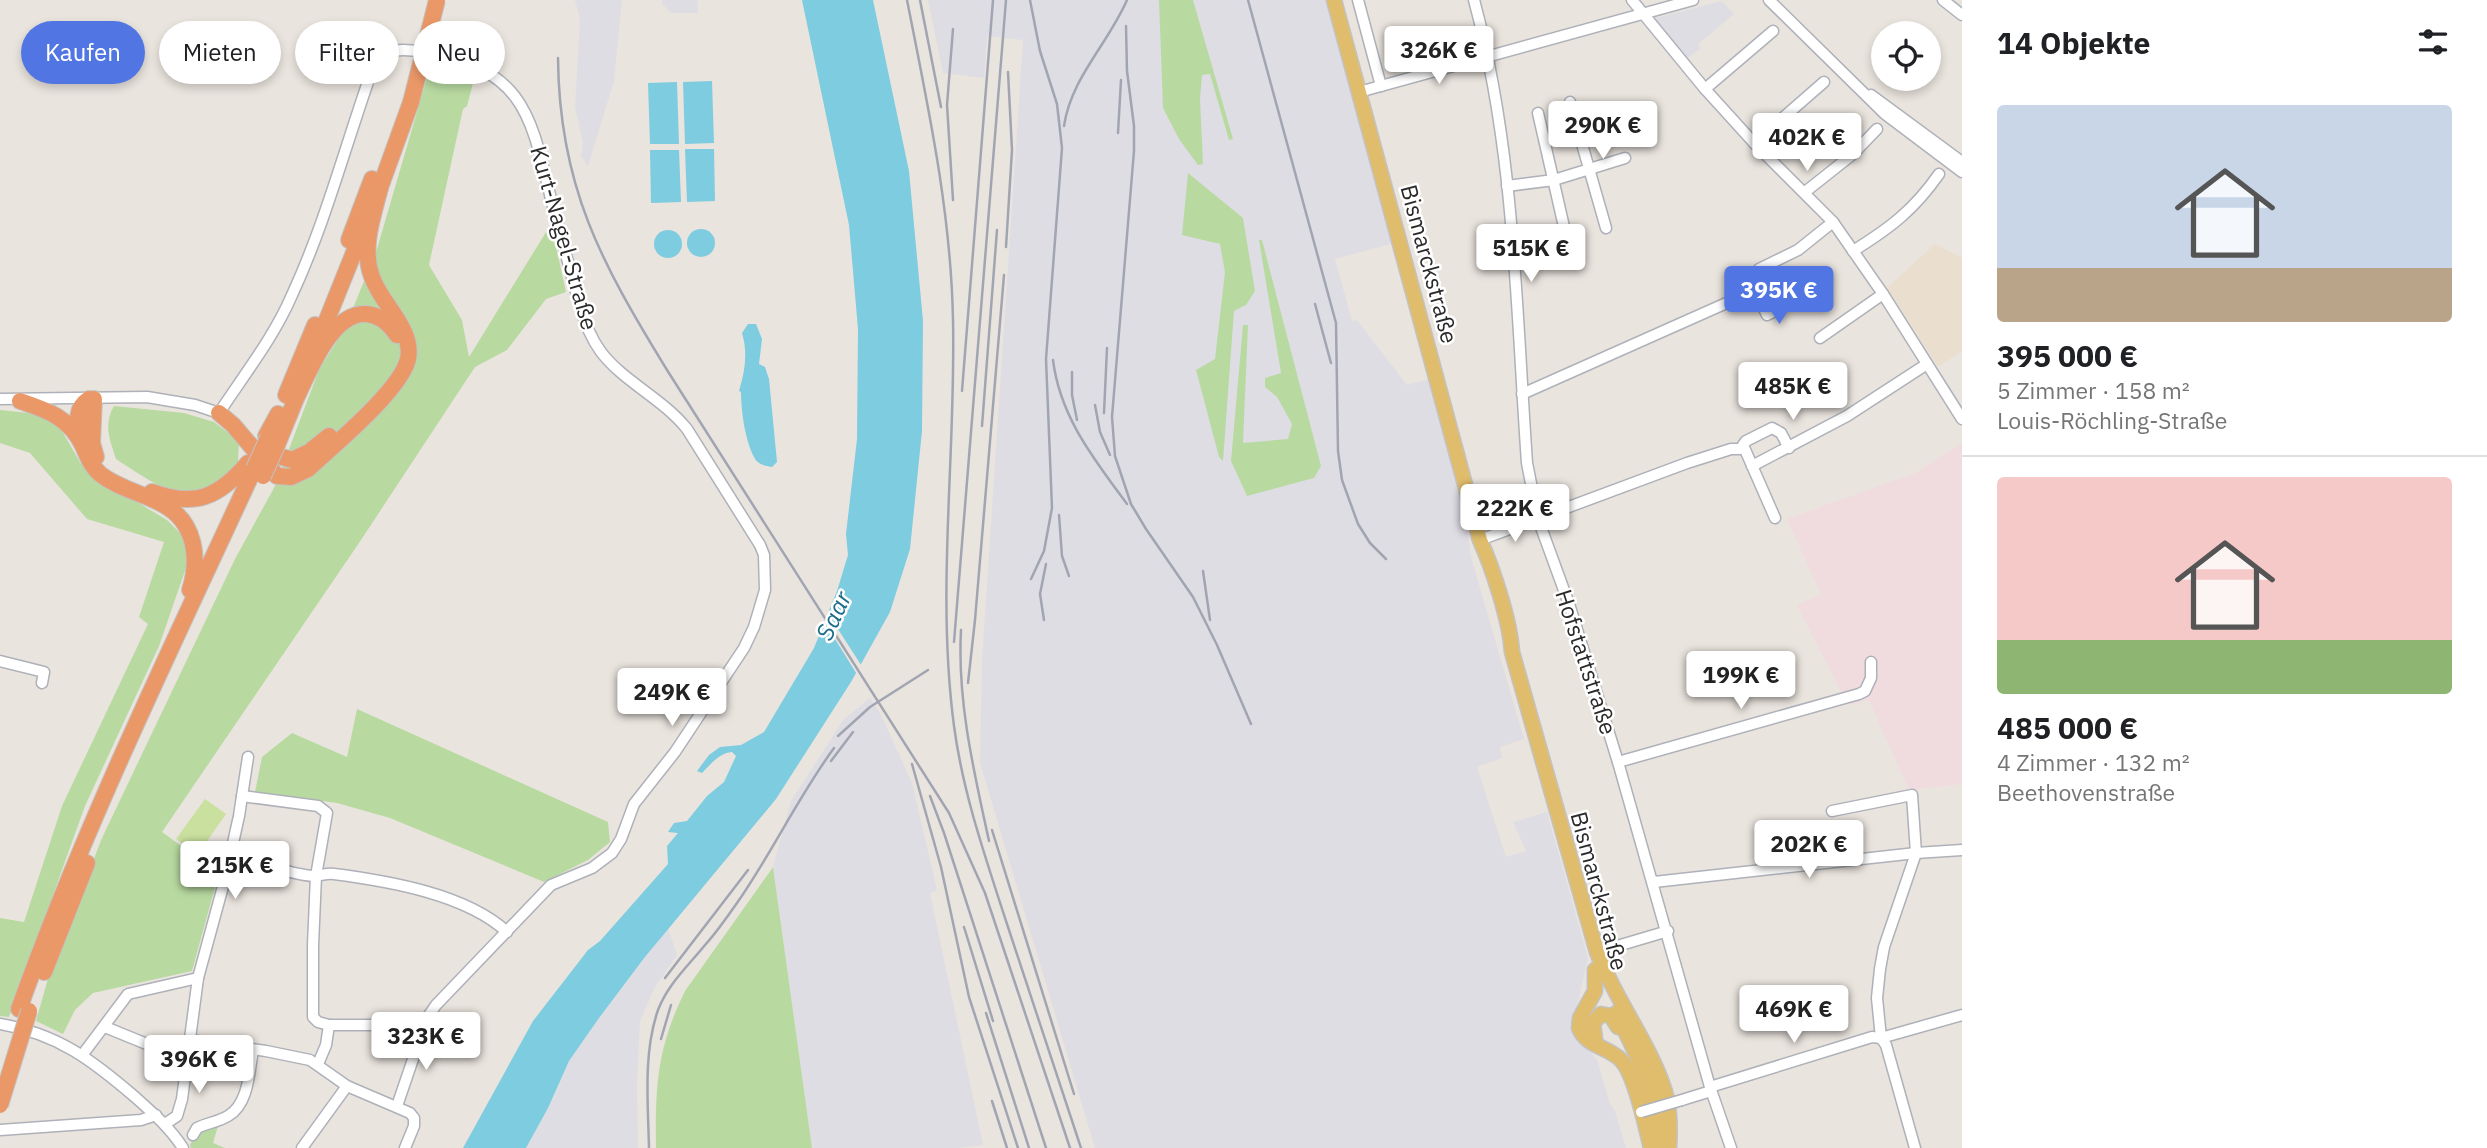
<!DOCTYPE html>
<html lang="de">
<meta charset="utf-8">
<style>
:root{--surface:#fff;--page:#f2f2f2;--text:#202124;--muted:#757577;--line:#e0e0e0;--accent:#5176e4}
body{margin:0;font-family:"IBM Plex Sans",sans-serif;background:var(--page);color:var(--text);height:100vh;display:flex;flex-direction:column;font-size:26px;white-space:nowrap}
*{box-sizing:border-box;margin:0}
p{font-size:23px;color:var(--muted)}
.icon{flex:none;width:38px;height:38px;fill:none;stroke:currentColor;stroke-width:2;stroke-linecap:round;stroke-linejoin:round}
.map{position:relative;flex:1;overflow:hidden}
.sheet{display:flex;flex-direction:column;background:var(--surface);width:525px}
.sheet>*{flex:none}
.top-card{position:absolute;left:21px;top:21px;width:665px;height:63px;display:flex;gap:14px}
.tools{position:absolute;left:1871px;top:21px;display:grid;gap:14px}
.tools a{display:grid;place-items:center;width:70px;height:70px;border-radius:50%;background:var(--surface);box-shadow:0 4px 10px #0003;font-size:35px}
.price{position:absolute;translate:-50% -60px;padding:0 16px;border-radius:7px;background:#fff;color:#222;font-size:23px;line-height:46px;filter:drop-shadow(0 2px 4px #0008)}
.price::after{content:'';position:absolute;left:50%;top:42px;width:21px;height:16px;margin-left:-10px;background:inherit;clip-path:polygon(0 0,100% 0,50% 100%)}
.price.current{background:var(--accent);color:#fff}
ul{padding:0;list-style:none}
li{display:grid;align-content:center;gap:14px;height:371px;padding:0 35px}
li+li{border-top:2px solid var(--line)}
li span{display:grid;place-items:center;height:217px;border-radius:7px;color:#555}
li>.icon{margin-inline-start:auto}
span .icon{width:126px;height:126px;fill:#fffc;stroke-width:1}
li b{font-size:30px}
h2{display:flex;justify-content:space-between;align-items:center;height:84px;padding:0 35px;font-size:30px}
.pill{padding:0 24px;border-radius:32px;background:var(--surface);box-shadow:0 4px 10px #0003;font-size:24px;line-height:63px}
.pill.current{background:var(--accent);color:#fff}
main{display:flex;flex:1;min-height:0}
.map>svg:first-child{display:block}
.industrial{fill:#dfdde4}
.education{fill:#eadfcf}
.medical{fill:#f0dcde}
.green{fill:#b8daa1}
.pitch{fill:#c9e09e}
.water{fill:#7dcce0}
.pier{fill:#eae4de}
.lines{fill:none;stroke-linecap:round;stroke-linejoin:round}
.minor-casing{stroke:#aeb1b9;stroke-width:13}
.major-casing{stroke:#c3c3c3;stroke-width:17}
.highway-casing{stroke:#c3c3c3;stroke-width:18}
.minor{stroke:#fff;stroke-width:10}
.major{stroke:#e0bd6d;stroke-width:14}
.highway{stroke:#eb9868;stroke-width:16}
.rail{stroke:#a1a5b2;stroke-width:2.5}
.minor-bridge-casing{stroke:#aeb1b9;stroke-width:13;stroke-linecap:butt}
.highway-bridge-casing{stroke:#c3c3c3;stroke-width:18;stroke-linecap:butt}
.minor-bridge{stroke:#fff;stroke-width:10}
.highway-bridge{stroke:#eb9868;stroke-width:16}
.labels{text-anchor:middle;stroke-width:5;stroke-linejoin:round;paint-order:stroke}
.street-label{font-size:23px;fill:#2a2a2a;stroke:#fff}
.water-label{font-size:24px;font-style:italic;fill:#1d6c8b;stroke:#fff}
</style>
<main>
<div class="map">
<svg width="1962" height="1148" viewBox="0 0 1962 1148">
<rect width="100%" height="100%" fill="#eae4de"/>
<!-- industrial -->
<g class="industrial">
<polygon points="575,0 622,0 614,81 588,166 581,156 583,142 575,107 580,19"/>
<polygon points="662,0 697,0 698,13 671,13 662,4"/>
<polygon points="928,0 1328,0 1394,243 1335,259 1352,321 1357,320 1407,385 1431,379 1464,502 1471,557 1524,739 1500,747 1502,758 1477,767 1506,857 1526,851 1513,822 1547,812 1588,958 1573,1024 1579,1043 1591,1052 1597,1060 1610,1104 1615,1111 1626,1148 1095,1148 980,763 982,660 1023,40 987,36 984,78 943,73"/>
<polygon points="1722,1 1734,14 1698,44 1701,48 1686,59 1652,19"/>
<polygon points="870,698 880,713 912,783 937,890 930,893 983,1145 959,1148 812,1148 773,867 791,801 844,719"/>
<polygon points="668,928 677,955 655,987 640,1021 637,1083 638,1148 526,1148 548,1108 569,1061 599,1018"/>
</g>
<!-- education -->
<polygon class="education" points="1935,244 1962,258 1962,351 1938,367 1887,288"/>
<!-- medical -->
<polygon class="medical" points="1962,443 1962,784 1909,790 1869,700 1848,705 1797,605 1821,594 1787,519 1915,473"/>
<!-- green -->
<g class="green">
<polygon points="1159,0 1193,0 1233,139 1229,140 1210,74 1202,75 1200,99 1203,164 1198,165 1179,139 1163,108"/>
<polygon points="433,57 476,72 467,106 463,109 429,265 462,320 469,357 551,224 566,292 546,299 507,350 475,367 359,543 162,832 219,873 192,971 93,993 75,1010 63,1034 36,1021 51,968 102,838 235,559 275,486 319,370 345,328 377,249"/>
<polygon points="1188,173 1243,218 1255,291 1246,305 1234,311 1223,461 1219,457 1196,370 1215,359 1225,272 1220,244 1182,235"/>
<polygon points="1259,240 1262,240 1321,466 1314,478 1247,496 1231,461 1243,325 1248,325 1243,443 1288,439 1292,424 1277,397 1265,387 1265,378 1281,373"/>
<path d="M114 406 184 413 214 422 239 441 238 462C192 513 165 491 116 459 110 440 103 425 114 406Z"/>
<polygon points="0,410 39,414 50,420 62,431 80,462 92,475 167,520 184,537 187,565 159,646 85,806 9,1017 0,1016 0,918 24,922 62,806 148,624 139,617 164,542 87,519 30,453 0,443"/>
<polygon points="357,709 608,822 610,842 588,860 544,882 390,818 337,803 255,792 262,757 292,733 347,757"/>
<path d="M773 867 812 1148H656C655 1086 657 1048 685 991Z"/>
<polygon points="218,1126 213,1143 225,1148 191,1148 190,1145 197,1131"/>
</g>
<!-- pitch -->
<polygon class="pitch" points="205,799 226,814 198,854 176,839"/>
<!-- water -->
<g class="water">
<path d="M802 0H873L909 171 923 321 922 431 910 549 890 612 851 682 776 799 645 957 599 1018 569 1061 548 1108 526 1148H463L533 1021 588 950 600 941 668 864 667 846 678 833 668 832 674 823 687 821 707 796 724 782 736 756 732 752C719 753 711 764 702 773L697 771 709 755 720 747 741 745 764 732 814 648 837 591 848 555 846 534 857 439 858 329 849 225Z"/>
<polygon points="712,81 714,143 685,144 683,82"/>
<polygon points="677,82 679,144 650,144 648,83"/>
<polygon points="685,149 714,149 715,201 687,202"/>
<polygon points="650,150 679,150 681,202 651,203"/>
<circle cx="701" cy="243" r="14"/>
<circle cx="668" cy="244" r="14"/>
<path d="M748 324H756L762 339 759 364 765 367 769 379 777 462 772 467C765 466 757 464 754 457 745 440 741 410 741 392L739 391C745 371 748 353 742 333Z"/>
</g>
<!-- pier -->
<polygon class="pier" points="825,609 863,668 858,676 822,618"/>
<g class="lines">
<!-- minor casing -->
<g class="minor-casing">
<g id="minor">
<polyline points="1358,0 1381,86"/>
<path d="M1474 0C1515 151 1516 308 1527 463L1538 519 1569 604 1618 762 1710 1087 1731 1148"/>
<polyline points="1632,0 1705,89 1754,143 1833,222 1883,294 1962,419"/>
<polyline points="1769,0 1885,114 1962,172"/>
<polyline points="1943,0 1962,15"/>
<polyline points="1705,89 1773,31"/>
<polyline points="1359,92 1693,0"/>
<polyline points="1871,95 1962,162"/>
<polyline points="1570,102 1606,228"/>
<polyline points="1538,113 1567,240"/>
<polyline points="1754,143 1824,82"/>
<polyline points="1507,186 1554,180 1625,158"/>
<polyline points="1805,192 1853,154 1877,129"/>
<path d="M1853 251C1890 228 1914 210 1939 174"/>
<polyline points="1755,290 1767,315 1779,309 1767,285"/>
<polyline points="1820,338 1883,294"/>
<polyline points="1522,394 1767,285 1759,269 1798,250 1833,222"/>
<path d="M0 399 147 397 195 405 219 413C244 375 274 337 292 295 324 226 344 151 369 79 383 49 392 47 423 52 523 69 530 111 551 199 560 234 570 268 579 303 584 321 590 337 601 352 624 382 662 398 687 429L760 545 764 555 765 590 754 627 744 648 675 752 634 804 621 839 612 853 592 868 551 885 436 1005 427 1018 397 1106"/>
<polyline points="1752,466 1847,416 1927,364"/>
<polyline points="1775,518 1743,445 1746,441 1772,428 1781,433 1789,448"/>
<polyline points="1480,540 1687,463 1731,449 1743,449"/>
<polyline points="0,661 44,672 42,683"/>
<polyline points="1618,762 1859,694 1865,691 1871,678 1871,662"/>
<polyline points="242,796 318,806 327,813 316,876 313,945 313,1017 318,1022 329,1025 326,1045 318,1064"/>
<polyline points="1832,811 1912,795 1916,853 1884,947 1880,969 1877,998 1881,1038 1886,1045 1915,1148"/>
<path d="M265 865C280 869 297 875 313 876 320 876 326 873 334 874 388 881 466 894 507 932"/>
<polyline points="1654,882 1916,853 1962,850"/>
<polyline points="1597,952 1668,931"/>
<path d="M0 1024C58 1034 92 1060 135 1097 153 1113 170 1128 183 1148"/>
<polyline points="329,1025 387,1025 424,1028"/>
<polyline points="105,1027 186,1060"/>
<polyline points="190,1040 266,1051 310,1060 347,1086 410,1113 414,1118 414,1126 405,1148"/>
<polyline points="83,1054 128,994 198,978"/>
<polyline points="1710,1087 1872,1037 1881,1038 1962,1015"/>
<polyline points="1682,1100 1711,1091"/>
<polyline points="165,1124 177,1116 182,1099 198,978 225,879 239,816 248,757"/>
<polyline points="0,1130 141,1120 156,1115"/>
<path d="M193 1135 197 1128C207 1123 218 1122 228 1116 249 1104 249 1071 253 1050"/>
<polyline points="302,1148 347,1086"/>
</g>
</g>
<!-- major casing -->
<g class="major-casing">
<g id="major">
<path d="M1334 0 1480 540C1493 569 1510 621 1512 652L1597 952C1615 1000 1655 1051 1667 1099 1670 1115 1670 1132 1669 1148"/>
<path d="M1595 970V991L1580 1018 1579 1028C1586 1046 1608 1047 1621 1060 1635 1073 1646 1128 1651 1148"/>
<path d="M1616 1013C1637 1055 1662 1100 1658 1148"/>
<polyline points="1595,1039 1593,1023 1601,1014 1611,1016 1618,1027"/>
</g>
</g>
<!-- highway casing -->
<g class="highway-casing">
<g id="highway">
<polyline points="377,196 411,102"/>
<polyline points="349,240 372,179"/>
<polyline points="318,342 363,230"/>
<polyline points="286,395 315,325"/>
<path d="M297 396C310 370 332 312 366 314 380 315 389 323 397 335"/>
<polyline points="94,399 92,443 96,457"/>
<path d="M20 401C47 410 70 418 83 446 88 457 91 466 100 474 119 489 143 493 164 505 195 522 200 558 190 590"/>
<path d="M219 413 233 425 277 476 291 477 308 469C333 446 401 390 408 359 414 329 381 304 372 277 361 248 373 216 380 188"/>
<polyline points="266,436 278,414"/>
<path d="M81 439C78 423 74 409 89 399"/>
<polyline points="265,445 279,456 292,460 309,452 329,436"/>
<polyline points="277,445 301,386"/>
<path d="M152 492C195 508 219 497 248 463"/>
<polyline points="44,972 87,863"/>
<path d="M19 1009C85 824 172 647 254 469"/>
</g>
</g>
<!-- minor -->
<use href="#minor" class="minor"/>
<!-- major -->
<use href="#major" class="major"/>
<!-- highway -->
<use href="#highway" class="highway"/>
<!-- rail -->
<g class="rail">
<path d="M907 0C928 106 951 212 953 320 956 456 936 590 954 726 963 794 986 859 1007 924 1032 999 1056 1074 1081 1148"/>
<polyline points="920,0 941,107"/>
<polyline points="1030,0 1040,51 1057,104 1062,148 1046,359 1052,508 1044,551 1031,579"/>
<polyline points="1248,0 1336,323 1338,451 1342,480 1358,524 1370,543 1386,559"/>
<polyline points="1126,26 1127,71 1134,126 1134,151 1112,417 1115,456 1131,504 1146,529 1193,597 1217,645 1251,724"/>
<polyline points="953,29 947,105 953,200"/>
<path d="M558 58C559 187 602 264 667 370L949 813 985 893 1070 1148"/>
<path d="M1064 126C1071 78 1108 44 1127 0"/>
<polyline points="1118,133 1121,80"/>
<polyline points="1006,247 1012,150 1008,72"/>
<polyline points="1315,304 1331,363"/>
<path d="M1053 360C1060 417 1094 459 1127 504"/>
<polyline points="1072,372 1072,395 1077,420"/>
<polyline points="962,391 993,0"/>
<polyline points="1095,405 1100,432 1110,455"/>
<polyline points="1104,413 1107,348"/>
<polyline points="982,426 997,230"/>
<polyline points="1059,515 1062,556 1069,576"/>
<polyline points="1203,571 1210,620"/>
<polyline points="1044,620 1040,594 1046,564"/>
<path d="M961 630C957 701 974 772 989 841"/>
<polyline points="954,642 1006,0"/>
<polyline points="968,683 975,620 1004,275"/>
<polyline points="838,736 870,707 928,670"/>
<polyline points="831,761 853,732"/>
<polyline points="912,764 941,867 969,997 1018,1148"/>
<polyline points="930,796 944,833 1046,1148"/>
<polyline points="992,830 1074,1094"/>
<polyline points="964,927 993,1021"/>
<polyline points="665,978 748,870"/>
<polyline points="986,1013 1029,1148"/>
<polyline points="661,1039 671,1005"/>
<polyline points="992,1101 1007,1148"/>
<path d="M649 1148C648 1103 643 1053 658 1010 668 984 688 966 705 945 717 932 727 917 737 903 772 853 798 797 834 748"/>
</g>
<!-- minor-bridge casing -->
<g class="minor-bridge-casing">
<polyline id="minor-bridge" points="1641,1112 1682,1100"/>
</g>
<!-- highway-bridge casing -->
<g class="highway-bridge-casing">
<g id="highway-bridge">
<polyline points="411,102 437,0"/>
<polyline points="254,469 268,438"/>
<polyline points="263,476 277,445"/>
<polyline points="0,1105 29,1011"/>
</g>
</g>
<!-- minor-bridge -->
<use href="#minor-bridge" class="minor-bridge"/>
<!-- highway-bridge -->
<use href="#highway-bridge" class="highway-bridge"/>
</g>
<g class="labels">
<!-- street labels -->
<g class="street-label">
<text transform="translate(564 238) rotate(74)" y="8">Kurt-Nagel-Straße</text>
<text transform="translate(1429 264) rotate(75)" y="8">Bismarckstraße</text>
<text transform="translate(1586 662) rotate(72)" y="8">Hofstattstraße</text>
<text transform="translate(1599 891) rotate(75)" y="8">Bismarckstraße</text>
</g>
<!-- water labels -->
<g class="water-label">
<text transform="translate(834 616) rotate(-65)" y="8">Saar</text>
</g>
</g>
</svg>
<div class="tools">
<a><svg class="icon" aria-label="locate" viewBox="0 0 24 24"><circle cx="12" cy="12" r="6"/><path d="M12 2v4M12 18v4M2 12h4M18 12h4"/></svg></a>
</div>
<b class="price" style="left:1439px;top:86px">326K €</b>
<b class="price" style="left:1603px;top:161px">290K €</b>
<b class="price" style="left:1807px;top:173px">402K €</b>
<b class="price" style="left:1531px;top:284px">515K €</b>
<b class="price current" style="left:1779px;top:326px">395K €</b>
<b class="price" style="left:1793px;top:422px">485K €</b>
<b class="price" style="left:1515px;top:544px">222K €</b>
<b class="price" style="left:1741px;top:711px">199K €</b>
<b class="price" style="left:672px;top:728px">249K €</b>
<b class="price" style="left:1809px;top:880px">202K €</b>
<b class="price" style="left:235px;top:901px">215K €</b>
<b class="price" style="left:1794px;top:1045px">469K €</b>
<b class="price" style="left:426px;top:1072px">323K €</b>
<b class="price" style="left:199px;top:1095px">396K €</b>
<div class="top-card">
<a class="pill current">Kaufen</a>
<a class="pill">Mieten</a>
<a class="pill">Filter</a>
<a class="pill">Neu</a>
</div>
</div>
<section class="sheet">
<h2>14 Objekte<svg class="icon" aria-label="filters" viewBox="0 0 24 24"><path d="M4 7h16M4 17h16"/><circle cx="9" cy="7" r="2"/><circle cx="15" cy="17" r="2"/></svg></h2>
<ul>
<li><span style="background:linear-gradient(#c9d6e8 75%,#b9a48a 0)"><svg class="icon" aria-label="home" viewBox="0 0 24 24"><path d="M3 11l9-7 9 7M6 9v11h12V9"/></svg></span><div><b>395 000 €</b><p>5 Zimmer · 158 m²</p><p>Louis-Röchling-Straße</p></div></li>
<li><span style="background:linear-gradient(#f6c9c9 75%,#8fb573 0)"><svg class="icon" aria-label="home" viewBox="0 0 24 24"><path d="M3 11l9-7 9 7M6 9v11h12V9"/></svg></span><div><b>485 000 €</b><p>4 Zimmer · 132 m²</p><p>Beethovenstraße</p></div></li>
</ul>
</section>
</main>
